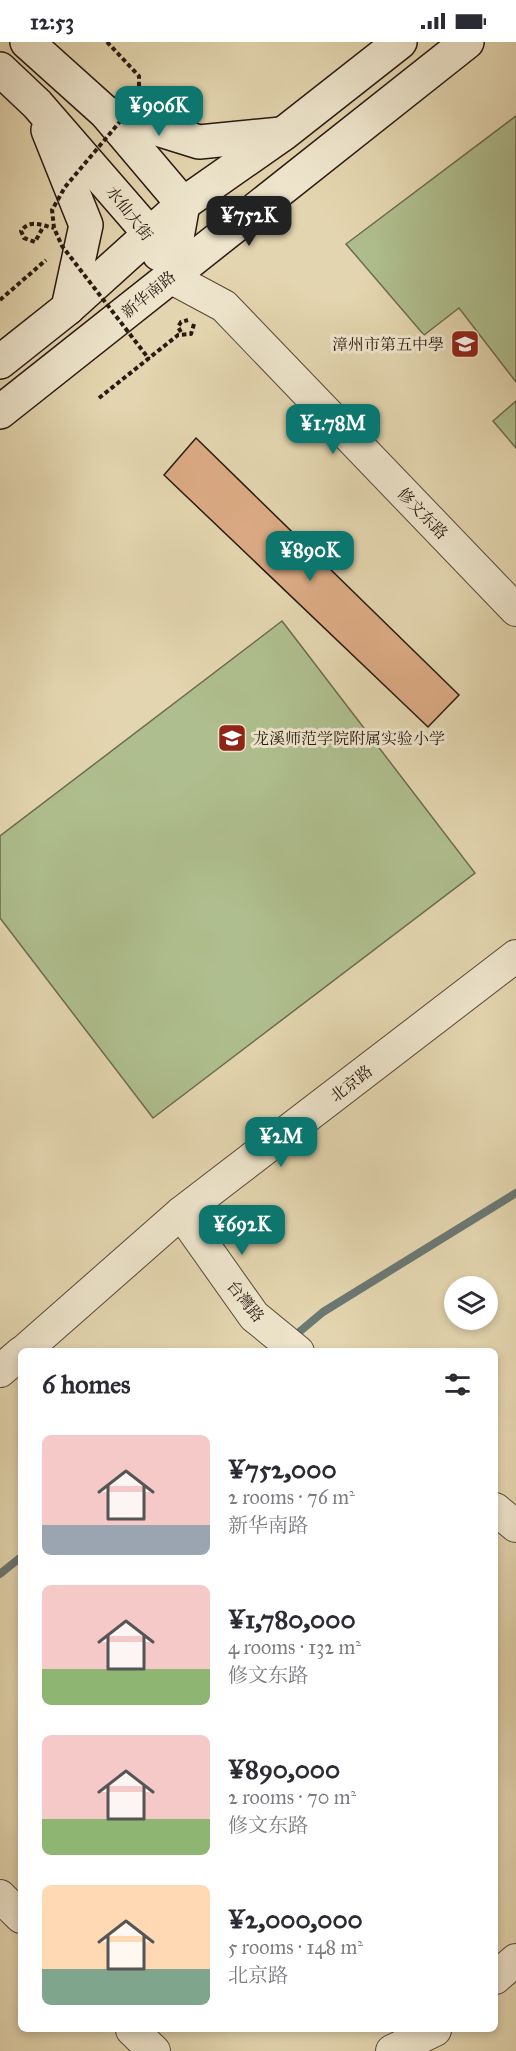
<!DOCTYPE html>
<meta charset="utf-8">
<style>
:root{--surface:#fff;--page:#f7f7f7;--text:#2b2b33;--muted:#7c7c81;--accent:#0f766e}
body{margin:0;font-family:"IM FELL Great Primer","Noto Serif SC",serif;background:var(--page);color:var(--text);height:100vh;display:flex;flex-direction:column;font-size:22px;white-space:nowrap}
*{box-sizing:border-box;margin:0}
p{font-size:20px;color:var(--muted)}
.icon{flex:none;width:33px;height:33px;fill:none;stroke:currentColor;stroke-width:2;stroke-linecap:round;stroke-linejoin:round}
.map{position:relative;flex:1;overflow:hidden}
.sheet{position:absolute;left:18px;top:1306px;width:480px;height:684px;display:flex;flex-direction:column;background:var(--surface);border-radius:9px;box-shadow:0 3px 9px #0003}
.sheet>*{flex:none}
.tools{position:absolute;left:444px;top:1234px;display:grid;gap:12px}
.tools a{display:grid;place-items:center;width:54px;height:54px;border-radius:50%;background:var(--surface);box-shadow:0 3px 9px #0003;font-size:30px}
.price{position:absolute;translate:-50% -51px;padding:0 14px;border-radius:12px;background:var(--accent);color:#fff;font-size:20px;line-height:39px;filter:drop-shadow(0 2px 3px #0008)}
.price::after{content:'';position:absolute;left:50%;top:36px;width:18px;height:14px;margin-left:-9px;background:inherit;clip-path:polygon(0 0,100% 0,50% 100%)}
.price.selected{background:#222;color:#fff}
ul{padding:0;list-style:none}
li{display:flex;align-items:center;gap:18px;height:150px;padding:0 24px}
li span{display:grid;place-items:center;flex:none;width:168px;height:120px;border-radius:9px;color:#555}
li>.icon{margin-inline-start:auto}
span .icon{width:72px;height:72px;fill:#fffc;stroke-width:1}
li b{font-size:26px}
h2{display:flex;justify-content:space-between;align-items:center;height:72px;padding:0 24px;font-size:26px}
.status{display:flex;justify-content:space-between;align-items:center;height:42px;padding:0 30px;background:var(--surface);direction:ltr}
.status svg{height:16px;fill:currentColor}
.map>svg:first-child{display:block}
.green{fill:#afbe8e;stroke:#6c6c50;stroke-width:1.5}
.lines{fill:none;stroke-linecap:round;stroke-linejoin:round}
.stream{stroke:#6b7873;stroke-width:8}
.building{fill:#dcab85;stroke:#291a12;stroke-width:1.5}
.minor-casing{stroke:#584939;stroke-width:34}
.secondary-casing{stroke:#291a12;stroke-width:36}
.path{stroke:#291a12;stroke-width:4;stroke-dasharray:4.5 3;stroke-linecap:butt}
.minor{stroke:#ede4cb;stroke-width:32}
.secondary{stroke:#ede4cb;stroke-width:33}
.path-bridge{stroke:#291a12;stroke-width:4;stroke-dasharray:4.5 3;stroke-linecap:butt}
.labels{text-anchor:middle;stroke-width:6;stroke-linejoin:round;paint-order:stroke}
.street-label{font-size:16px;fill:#291a12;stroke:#ede4cb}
.poi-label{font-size:16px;fill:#291a12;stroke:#ede4cb;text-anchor:end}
</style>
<div class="status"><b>12:53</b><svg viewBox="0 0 49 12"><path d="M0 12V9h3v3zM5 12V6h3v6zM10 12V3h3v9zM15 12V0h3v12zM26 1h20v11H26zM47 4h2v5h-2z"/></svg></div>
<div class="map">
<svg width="516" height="2009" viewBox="0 0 516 2009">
<rect width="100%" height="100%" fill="#e3d5af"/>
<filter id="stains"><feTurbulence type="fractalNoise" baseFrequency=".00333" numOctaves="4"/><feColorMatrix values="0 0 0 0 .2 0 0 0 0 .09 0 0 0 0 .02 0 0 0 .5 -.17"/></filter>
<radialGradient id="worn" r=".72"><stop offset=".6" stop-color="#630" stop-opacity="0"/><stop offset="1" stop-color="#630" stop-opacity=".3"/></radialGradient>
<!-- green -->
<g class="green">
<polygon points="516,74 516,340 459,266 424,293 346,202"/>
<polygon points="516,359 516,406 493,379"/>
<polygon points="282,579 475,831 153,1076 0,876 0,794"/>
</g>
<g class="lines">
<!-- stream -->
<g class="stream">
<polyline points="292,1296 323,1270 516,1151"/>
<polyline points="0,1532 21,1515"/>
</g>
</g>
<!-- building -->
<polygon class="building" points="196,396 459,653 428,685 164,433"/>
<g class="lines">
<!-- minor casing -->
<g class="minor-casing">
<g id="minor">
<polyline points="170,235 224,264 516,568"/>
<polyline points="181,1171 254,1274 298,1310"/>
<polyline points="23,1310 181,1171 516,914"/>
<polyline points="0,1329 21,1311"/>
<polyline points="495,1467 516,1484"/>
<polyline points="0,1854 21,1875"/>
<polyline points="495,1936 516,1918"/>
<polyline points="132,1988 154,2009"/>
<polyline points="392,2009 435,1988"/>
</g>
</g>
<!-- secondary casing -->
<g class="secondary-casing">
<g id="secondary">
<polyline points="27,0 106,71 183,162 170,235"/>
<polyline points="0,27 37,62 149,191 159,212"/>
<polyline points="106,71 199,100 281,92"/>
<polyline points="48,88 86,183 68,266"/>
<polyline points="0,320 68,266 183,162 283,92 400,0"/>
<polyline points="0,370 467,0"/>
</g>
</g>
<!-- path -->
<g class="path">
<path d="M42 187 35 200 24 196 21 189C30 177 41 183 54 186"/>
<polyline points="0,258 46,218"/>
<polyline points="181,290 178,285 181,280 188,278"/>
<polyline points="99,356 178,293 191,292 194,282"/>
</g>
<!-- minor -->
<use href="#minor" class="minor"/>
<!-- secondary -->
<use href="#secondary" class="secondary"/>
<!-- path-bridge -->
<polyline class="path-bridge" points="107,0 139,34 139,57 65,145 52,168 54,186 62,204 149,317"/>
</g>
<!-- icons -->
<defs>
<g id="school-square" transform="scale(1.5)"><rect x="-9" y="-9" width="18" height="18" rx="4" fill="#8f2418" stroke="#ede4cb"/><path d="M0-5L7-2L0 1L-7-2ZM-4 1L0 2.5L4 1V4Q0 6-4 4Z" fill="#fff"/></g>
</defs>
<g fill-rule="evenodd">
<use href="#school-square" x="465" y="302"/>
<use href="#school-square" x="232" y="696"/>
</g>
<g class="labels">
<!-- street labels -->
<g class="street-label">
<text transform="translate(130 171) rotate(52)" y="6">水仙大街</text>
<text transform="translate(148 252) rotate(-39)" y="6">新华南路</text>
<text transform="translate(423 471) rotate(46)" y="6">修文东路</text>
<text transform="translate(351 1041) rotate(-38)" y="6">北京路</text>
<text transform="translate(246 1259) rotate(51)" y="6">台灣路</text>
</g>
<!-- poi labels -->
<g class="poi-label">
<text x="444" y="308">漳州市第五中學</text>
<text x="253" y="702" text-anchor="start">龙溪师范学院附属实验小学</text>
</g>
</g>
<rect width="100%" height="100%" filter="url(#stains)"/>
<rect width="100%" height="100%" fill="url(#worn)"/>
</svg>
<div class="tools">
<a><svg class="icon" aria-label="layers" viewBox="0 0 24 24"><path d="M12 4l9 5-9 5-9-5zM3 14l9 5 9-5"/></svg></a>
</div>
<b class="price" style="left:159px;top:95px">¥906K</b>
<b class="price selected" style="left:249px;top:205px">¥752K</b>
<b class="price" style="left:333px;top:413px">¥1.78M</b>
<b class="price" style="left:310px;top:540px">¥890K</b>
<b class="price" style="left:281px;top:1126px">¥2M</b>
<b class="price" style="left:242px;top:1214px">¥692K</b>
<section class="sheet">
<h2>6 homes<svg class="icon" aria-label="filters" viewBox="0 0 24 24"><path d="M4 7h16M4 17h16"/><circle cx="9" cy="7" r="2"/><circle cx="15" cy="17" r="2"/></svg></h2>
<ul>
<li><span style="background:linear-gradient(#f6c9c9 75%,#9aa5b1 0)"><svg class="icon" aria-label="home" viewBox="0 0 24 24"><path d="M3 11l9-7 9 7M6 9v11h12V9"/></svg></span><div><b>¥752,000</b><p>2 rooms · 76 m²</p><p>新华南路</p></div></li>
<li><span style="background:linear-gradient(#f6c9c9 70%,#8fb573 0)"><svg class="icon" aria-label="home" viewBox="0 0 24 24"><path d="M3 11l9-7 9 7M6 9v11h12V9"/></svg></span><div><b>¥1,780,000</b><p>4 rooms · 132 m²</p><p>修文东路</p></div></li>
<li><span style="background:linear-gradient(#f6c9c9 70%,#8fb573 0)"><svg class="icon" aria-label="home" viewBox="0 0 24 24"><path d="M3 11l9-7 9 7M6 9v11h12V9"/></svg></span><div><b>¥890,000</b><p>2 rooms · 70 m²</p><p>修文东路</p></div></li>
<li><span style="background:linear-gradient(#ffd9b3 70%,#7fa58c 0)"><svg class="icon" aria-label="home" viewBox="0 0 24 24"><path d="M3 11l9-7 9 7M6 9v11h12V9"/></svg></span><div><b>¥2,000,000</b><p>5 rooms · 148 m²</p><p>北京路</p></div></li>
</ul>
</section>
</div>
